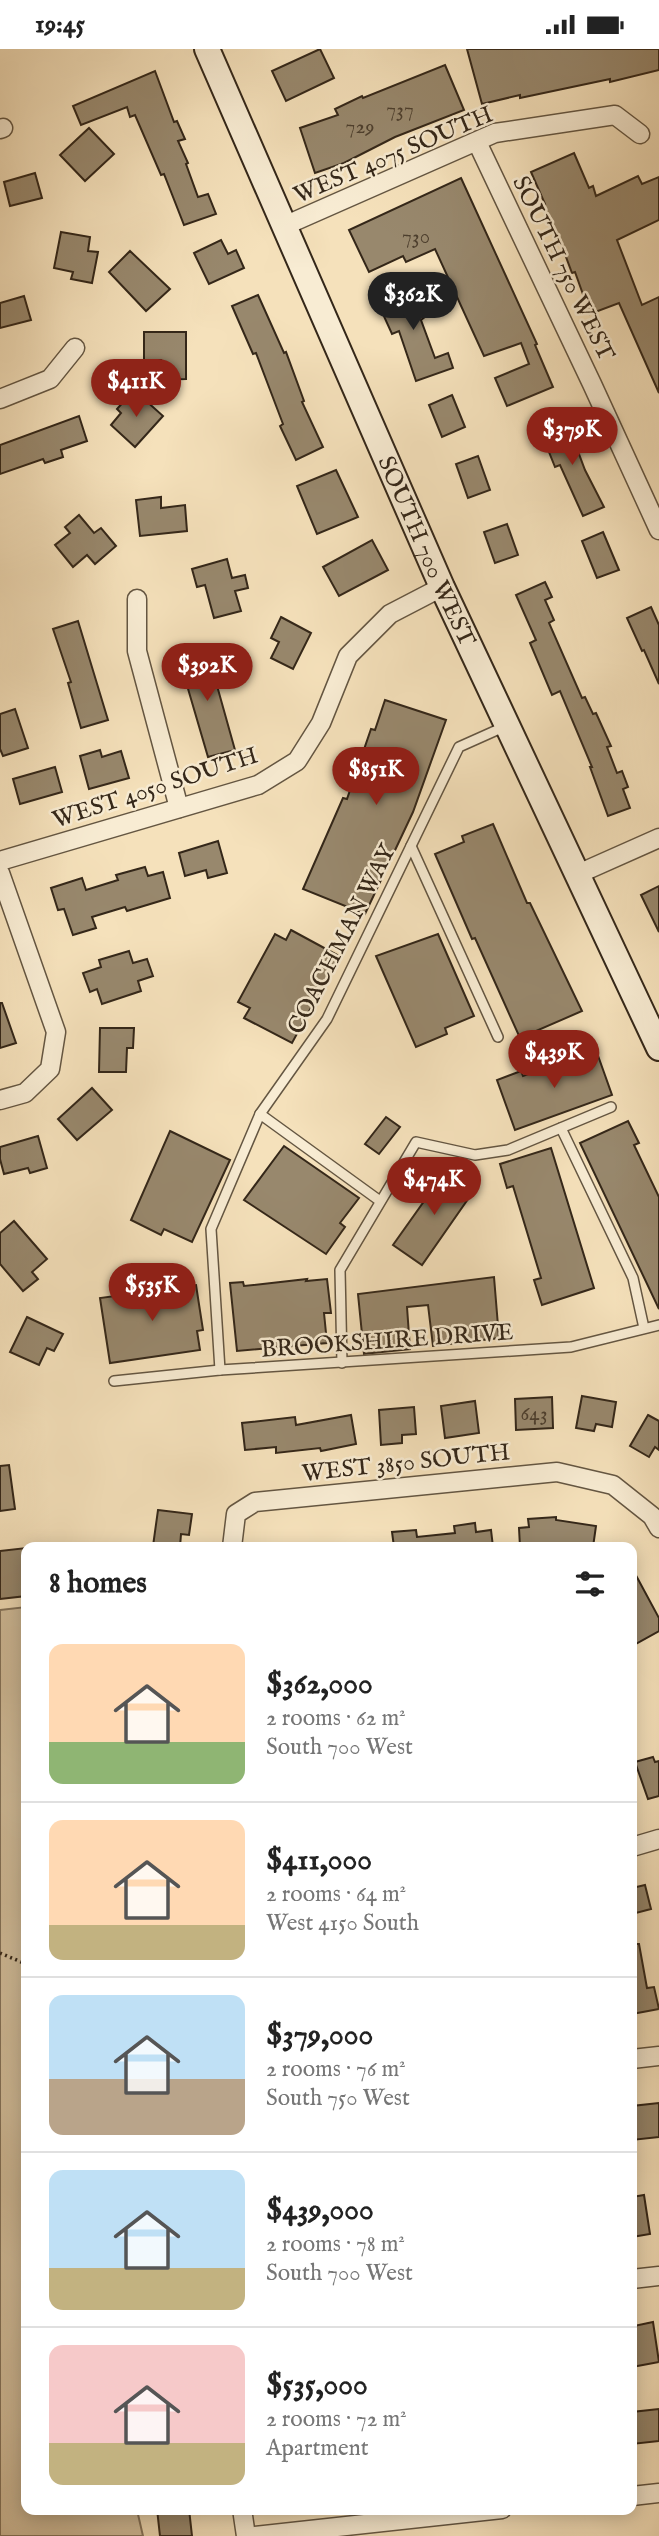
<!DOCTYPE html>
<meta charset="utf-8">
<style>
:root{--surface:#fff;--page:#f2f2f2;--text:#222;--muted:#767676;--line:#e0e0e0;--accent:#8f2418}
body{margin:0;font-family:"IM FELL English",serif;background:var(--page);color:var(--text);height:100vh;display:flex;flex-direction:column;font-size:26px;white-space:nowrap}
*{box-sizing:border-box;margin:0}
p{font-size:23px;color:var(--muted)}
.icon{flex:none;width:38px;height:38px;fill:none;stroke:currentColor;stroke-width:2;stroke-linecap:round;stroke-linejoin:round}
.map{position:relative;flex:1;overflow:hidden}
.panel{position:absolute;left:21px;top:1493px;width:616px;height:973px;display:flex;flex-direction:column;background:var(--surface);border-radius:14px;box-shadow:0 4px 18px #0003}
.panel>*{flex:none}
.price{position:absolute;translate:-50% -60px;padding:0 16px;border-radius:24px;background:var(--accent);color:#fff;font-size:23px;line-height:46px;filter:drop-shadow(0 2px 4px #0008)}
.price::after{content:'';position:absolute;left:50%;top:42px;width:21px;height:16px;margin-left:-10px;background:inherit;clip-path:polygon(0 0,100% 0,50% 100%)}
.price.selected{background:#222;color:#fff}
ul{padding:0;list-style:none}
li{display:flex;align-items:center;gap:21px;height:175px;padding:0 28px}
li+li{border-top:2px solid var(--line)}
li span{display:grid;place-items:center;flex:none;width:196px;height:140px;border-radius:14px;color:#555}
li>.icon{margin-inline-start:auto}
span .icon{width:84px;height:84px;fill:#fffc;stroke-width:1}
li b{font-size:30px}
h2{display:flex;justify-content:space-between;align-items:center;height:84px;padding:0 28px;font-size:30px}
.status{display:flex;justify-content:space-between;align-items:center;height:49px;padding:0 35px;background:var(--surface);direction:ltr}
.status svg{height:19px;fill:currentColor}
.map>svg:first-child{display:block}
.green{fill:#d4c19f;stroke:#84745c;stroke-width:2}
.building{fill:#98886d;stroke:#342719;stroke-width:2}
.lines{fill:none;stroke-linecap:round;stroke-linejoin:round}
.lane-casing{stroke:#645642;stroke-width:12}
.street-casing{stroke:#645642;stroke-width:21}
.secondary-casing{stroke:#342719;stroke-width:28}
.path{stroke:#342719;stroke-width:3.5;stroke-dasharray:2 3.5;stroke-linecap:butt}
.lane{stroke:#f8ecd3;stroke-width:9}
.street{stroke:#f8ecd3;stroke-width:18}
.secondary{stroke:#f8ecd3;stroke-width:24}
.labels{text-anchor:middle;stroke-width:5;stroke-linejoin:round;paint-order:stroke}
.number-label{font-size:21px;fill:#4d3f2e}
.street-label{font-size:24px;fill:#342719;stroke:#f8ecd3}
</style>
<div class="status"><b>19:45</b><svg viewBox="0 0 49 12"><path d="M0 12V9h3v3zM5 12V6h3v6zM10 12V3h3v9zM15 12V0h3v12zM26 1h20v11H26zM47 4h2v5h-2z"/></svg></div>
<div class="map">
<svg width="659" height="2487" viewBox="0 0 659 2487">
<rect width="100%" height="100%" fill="#f5e1bb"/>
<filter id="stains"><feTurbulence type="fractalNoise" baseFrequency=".00286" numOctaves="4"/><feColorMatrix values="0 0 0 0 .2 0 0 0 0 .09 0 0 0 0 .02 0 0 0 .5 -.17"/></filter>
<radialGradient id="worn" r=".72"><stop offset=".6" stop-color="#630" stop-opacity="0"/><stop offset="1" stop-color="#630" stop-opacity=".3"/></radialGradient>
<!-- green -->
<polygon class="green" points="26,1558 26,2460 137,2461 143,2487 0,2487 0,1561"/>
<!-- building -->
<g class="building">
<polygon points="320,0 334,29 286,52 272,22"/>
<polygon points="467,0 659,0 659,21 610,33 610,30 520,49 520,46 482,55"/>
<polygon points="445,16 464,61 395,88 344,114 315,124 300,79 338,66 335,60 362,47 363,49"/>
<polygon points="155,22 174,73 177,72 185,90 178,92 188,114 186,115 198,148 208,145 216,165 184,176 164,125 161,126 135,66 130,68 127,58 81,76 73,57"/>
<polygon points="89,79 114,105 85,132 60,106"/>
<polygon points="574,104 589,139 593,137 596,147 638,127 642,135 659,128 659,171 617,191 642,256 659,248 659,344 619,254 590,265 575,223 572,224 557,184 554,185 543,156 545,155 531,123"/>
<polygon points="35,124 42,149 10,157 4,133"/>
<polygon points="461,129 537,295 535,296 553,338 507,357 495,329 529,315 521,294 484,307 435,200 406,213 403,207 369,223 349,181"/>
<polygon points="61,183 90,188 88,202 98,203 92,234 71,230 73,223 54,219"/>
<polygon points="221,191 228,205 236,201 244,219 209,235 194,204"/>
<polygon points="130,202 170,240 146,262 109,223"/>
<polygon points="411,233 425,268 421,271 435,309 448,304 453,319 416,332 399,282 392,285 382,263 387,260 381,247"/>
<polygon points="258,246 284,304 286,303 304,352 302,353 323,398 296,411 280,377 283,375 256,304 253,305 232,257"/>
<polygon points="24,247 31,271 0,279 0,254"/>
<polygon points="144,283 186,283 186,330 155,331 155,316 160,311 144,311"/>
<polygon points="134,341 163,367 135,398 111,376 121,364 117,360"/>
<polygon points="452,346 465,378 442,388 429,356"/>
<polygon points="79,367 87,392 61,401 63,408 45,414 43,410 0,425 0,396"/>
<polygon points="567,373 585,421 604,458 583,467 560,416 555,418 541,383"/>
<polygon points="478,407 490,441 468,449 456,415"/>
<polygon points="336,421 358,468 317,485 297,437"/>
<polygon points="161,448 161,459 185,456 187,482 140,487 136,451"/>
<polygon points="79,466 94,484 101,479 116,497 95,515 87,506 73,518 55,496 70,484 65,478"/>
<polygon points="507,475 518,506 495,514 484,483"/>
<polygon points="603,483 619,521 597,529 582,492"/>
<polygon points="372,491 388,521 339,547 323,518"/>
<polygon points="227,510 232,529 245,526 248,539 235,542 241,562 214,569 205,536 197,538 192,520"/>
<polygon points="545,533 552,548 545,551 554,571 549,574 582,649 585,648 593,665 596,664 611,697 607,698 617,724 622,722 628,738 623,740 630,759 608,767 590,718 592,718 560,642 552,646 530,594 536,591 516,546"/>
<polygon points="651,558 659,576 659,635 644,601 642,602 627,569"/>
<polygon points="281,568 311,584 293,620 271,609 279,593 271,589"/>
<polygon points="78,572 108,671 81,679 68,634 71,633 53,580"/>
<polygon points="207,601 235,701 208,708 179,609"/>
<polygon points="385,651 446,671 413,763 365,865 303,840 343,749 347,750 371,680 375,681"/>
<polygon points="15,660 28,699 3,707 0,700 0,665"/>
<polygon points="100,701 102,708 121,702 129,729 89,740 80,707"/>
<polygon points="55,718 62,743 20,755 13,730"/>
<polygon points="493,775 527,854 530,854 582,962 520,989 475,889 472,890 435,805 464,793 462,787"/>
<polygon points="218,792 227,824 208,829 206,821 185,827 179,804"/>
<polygon points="145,818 148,827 163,823 170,849 127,862 125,858 92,868 96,879 73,886 64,860 58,861 51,839 82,829 86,841 118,831 116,826"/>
<polygon points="659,837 659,883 641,846"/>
<polygon points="291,881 339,907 292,994 244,969 250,959 238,953 275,885 286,891"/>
<polygon points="438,885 474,967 445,979 447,985 416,998 376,907"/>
<polygon points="129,902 133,914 147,910 153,927 138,932 141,942 102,955 97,940 90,943 83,924 101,918 99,911"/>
<polygon points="0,954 2,954 16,994 0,999"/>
<polygon points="100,979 134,979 133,999 127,999 126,1023 99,1023"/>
<polygon points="596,1001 612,1046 515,1081 497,1031 521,1022 523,1027"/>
<polygon points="92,1039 112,1061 77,1091 58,1070"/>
<polygon points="386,1068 400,1078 379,1105 365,1095"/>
<polygon points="628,1072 639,1094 634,1096 659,1148 659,1260 580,1094"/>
<polygon points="170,1082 230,1111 192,1193 164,1180 161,1186 131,1171"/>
<polygon points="38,1087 47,1119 30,1124 28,1119 4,1125 0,1110 0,1098"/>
<polygon points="284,1097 359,1149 340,1174 345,1178 326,1205 244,1151"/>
<polygon points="551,1099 594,1239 542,1256 534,1231 541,1229 513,1137 507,1139 500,1115"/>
<polygon points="447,1120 475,1140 422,1216 393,1196"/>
<polygon points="14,1172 47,1210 32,1223 38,1230 23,1242 0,1215 0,1184"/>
<polygon points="494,1228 499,1289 433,1297 428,1256 407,1258 410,1300 364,1305 358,1245"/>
<polygon points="307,1230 306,1232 327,1230 331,1264 324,1264 327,1294 237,1302 230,1234 243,1233 244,1237"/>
<polygon points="196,1236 203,1281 197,1282 200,1301 110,1314 100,1249"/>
<polygon points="27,1268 63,1285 54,1302 47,1299 39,1316 10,1303"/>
<polygon points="582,1347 616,1353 612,1378 596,1375 594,1382 576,1379"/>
<polygon points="552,1348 553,1379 516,1381 515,1350"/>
<polygon points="475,1352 479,1384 445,1389 441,1357"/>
<polygon points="414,1358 416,1385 402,1386 402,1394 381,1396 379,1361"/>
<polygon points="351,1366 356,1395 321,1402 320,1399 276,1404 276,1398 245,1401 242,1374 295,1368 296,1376"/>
<polygon points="648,1366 659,1372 659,1401 655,1398 649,1408 630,1397"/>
<polygon points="9,1416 15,1460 0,1462 0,1417"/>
<polygon points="158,1461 192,1465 189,1486 181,1485 180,1498 153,1497"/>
<polygon points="556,1468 556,1471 596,1477 593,1498 520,1498 519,1479 529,1478 528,1470"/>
<polygon points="475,1474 476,1483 491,1481 493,1498 394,1498 392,1483 416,1481 417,1488 455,1484 454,1477"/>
<polygon points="26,1499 26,1547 0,1550 0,1502"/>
<polygon points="632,1519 659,1569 659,1582 632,1597"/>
<polygon points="653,1708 655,1713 659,1712 659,1747 648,1750 635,1713"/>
<polygon points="645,1836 651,1860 632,1865 632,1839"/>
<polygon points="632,1895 639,1895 647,1939 654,1938 659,1960 632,1965"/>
<polygon points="659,2054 659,2088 632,2091 632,2057"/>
<polygon points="644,2146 650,2185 632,2188 632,2148"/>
<polygon points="653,2273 659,2313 632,2318 632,2284 635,2283 634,2277"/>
<polygon points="659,2360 659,2392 632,2395 632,2363"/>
<polygon points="157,2460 189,2460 192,2487 160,2487"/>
</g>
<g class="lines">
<!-- lane casing -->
<g class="lane-casing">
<g id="lane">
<polyline points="411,797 498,988"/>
<polyline points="260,1065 380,1152"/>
<polyline points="561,1079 633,1229 644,1279"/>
<polyline points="342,1314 340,1221 416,1093 475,1106 508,1101 611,1058"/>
<polyline points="220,1321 211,1180 260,1065 327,970 459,698 506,677"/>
<polyline points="114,1332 220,1321 571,1298 659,1276"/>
</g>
</g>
<!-- street casing -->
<g class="street-casing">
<g id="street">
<polyline points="0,80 3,79"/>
<polyline points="477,93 592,335 659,481"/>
<polyline points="284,177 495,84 615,66 640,85"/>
<polyline points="0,350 50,330 75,299"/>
<polyline points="137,550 137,602 179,759"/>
<polyline points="0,812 258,736 297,712 321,674 348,607 390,565 442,538"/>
<polyline points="0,824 56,983 50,1020 25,1044 0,1051"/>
<polyline points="578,825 659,789"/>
<polyline points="232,1498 236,1465 255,1453 557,1423 613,1436 652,1467 659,1479"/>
<polyline points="632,1798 659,1790"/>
<polyline points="632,2010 659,2007"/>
<polyline points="632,2230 659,2227"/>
<polyline points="632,2447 659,2444"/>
<polyline points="242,2460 246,2487"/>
<polyline points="255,2487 502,2460"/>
</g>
</g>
<!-- secondary casing -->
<g class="secondary-casing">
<g id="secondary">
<path id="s1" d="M207 0 442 538 659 999"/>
</g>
</g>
<!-- path -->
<polyline class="path" points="0,1904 26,1915"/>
<!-- lane -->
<use href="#lane" class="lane"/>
<!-- street -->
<use href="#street" class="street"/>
<!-- secondary -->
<use href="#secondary" class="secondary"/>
</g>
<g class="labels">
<!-- number labels -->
<g class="number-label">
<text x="400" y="67">737</text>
<text x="360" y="84">729</text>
<text x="416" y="194">730</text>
<text x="534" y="1371">643</text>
</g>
<!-- street labels -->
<g class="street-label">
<text transform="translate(393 105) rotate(-23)" y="8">WEST 4075 SOUTH</text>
<text transform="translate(564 219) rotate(64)" y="8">SOUTH 750 WEST</text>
<text dy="8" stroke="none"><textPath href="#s1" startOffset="548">SOUTH 700 WEST</textPath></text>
<text transform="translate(155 738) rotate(-18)" y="8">WEST 4050 SOUTH</text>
<text transform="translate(341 890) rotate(-63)" y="8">COACHMAN WAY</text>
<text transform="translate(387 1291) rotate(-4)" y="8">BROOKSHIRE DRIVE</text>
<text transform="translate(406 1413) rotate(-6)" y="8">WEST 3850 SOUTH</text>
</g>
</g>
<rect width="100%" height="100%" filter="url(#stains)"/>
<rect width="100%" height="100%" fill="url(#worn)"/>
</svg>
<b class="price selected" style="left:413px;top:283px">$362K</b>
<b class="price" style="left:136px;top:370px">$411K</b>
<b class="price" style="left:572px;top:418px">$379K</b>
<b class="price" style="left:207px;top:654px">$392K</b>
<b class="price" style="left:376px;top:758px">$851K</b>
<b class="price" style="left:554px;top:1041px">$439K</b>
<b class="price" style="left:434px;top:1168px">$474K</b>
<b class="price" style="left:152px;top:1274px">$535K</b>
<section class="panel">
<h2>8 homes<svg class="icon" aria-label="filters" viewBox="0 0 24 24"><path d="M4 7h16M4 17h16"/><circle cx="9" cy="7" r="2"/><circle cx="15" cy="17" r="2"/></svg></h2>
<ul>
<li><span style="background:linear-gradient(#ffd9b3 70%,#8fb573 0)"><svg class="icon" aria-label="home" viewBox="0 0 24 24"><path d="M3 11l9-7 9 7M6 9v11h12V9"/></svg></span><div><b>$362,000</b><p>2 rooms · 62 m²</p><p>South 700 West</p></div></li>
<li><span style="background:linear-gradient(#ffd9b3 75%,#c2b280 0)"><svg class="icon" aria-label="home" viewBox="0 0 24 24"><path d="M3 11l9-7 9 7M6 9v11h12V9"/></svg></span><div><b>$411,000</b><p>2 rooms · 64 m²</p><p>West 4150 South</p></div></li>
<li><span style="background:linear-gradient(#bfe0f5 60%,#b9a48a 0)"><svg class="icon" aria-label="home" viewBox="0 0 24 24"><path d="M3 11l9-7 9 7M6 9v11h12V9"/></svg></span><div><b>$379,000</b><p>2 rooms · 76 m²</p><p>South 750 West</p></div></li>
<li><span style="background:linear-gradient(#bfe0f5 70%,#c2b280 0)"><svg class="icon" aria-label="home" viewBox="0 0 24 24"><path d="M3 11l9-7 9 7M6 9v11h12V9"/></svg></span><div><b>$439,000</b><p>2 rooms · 78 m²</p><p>South 700 West</p></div></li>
<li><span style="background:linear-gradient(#f6c9c9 70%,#c2b280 0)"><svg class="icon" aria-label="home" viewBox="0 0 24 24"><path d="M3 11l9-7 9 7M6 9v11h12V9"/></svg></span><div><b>$535,000</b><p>2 rooms · 72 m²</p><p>Apartment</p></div></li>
</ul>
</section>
</div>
